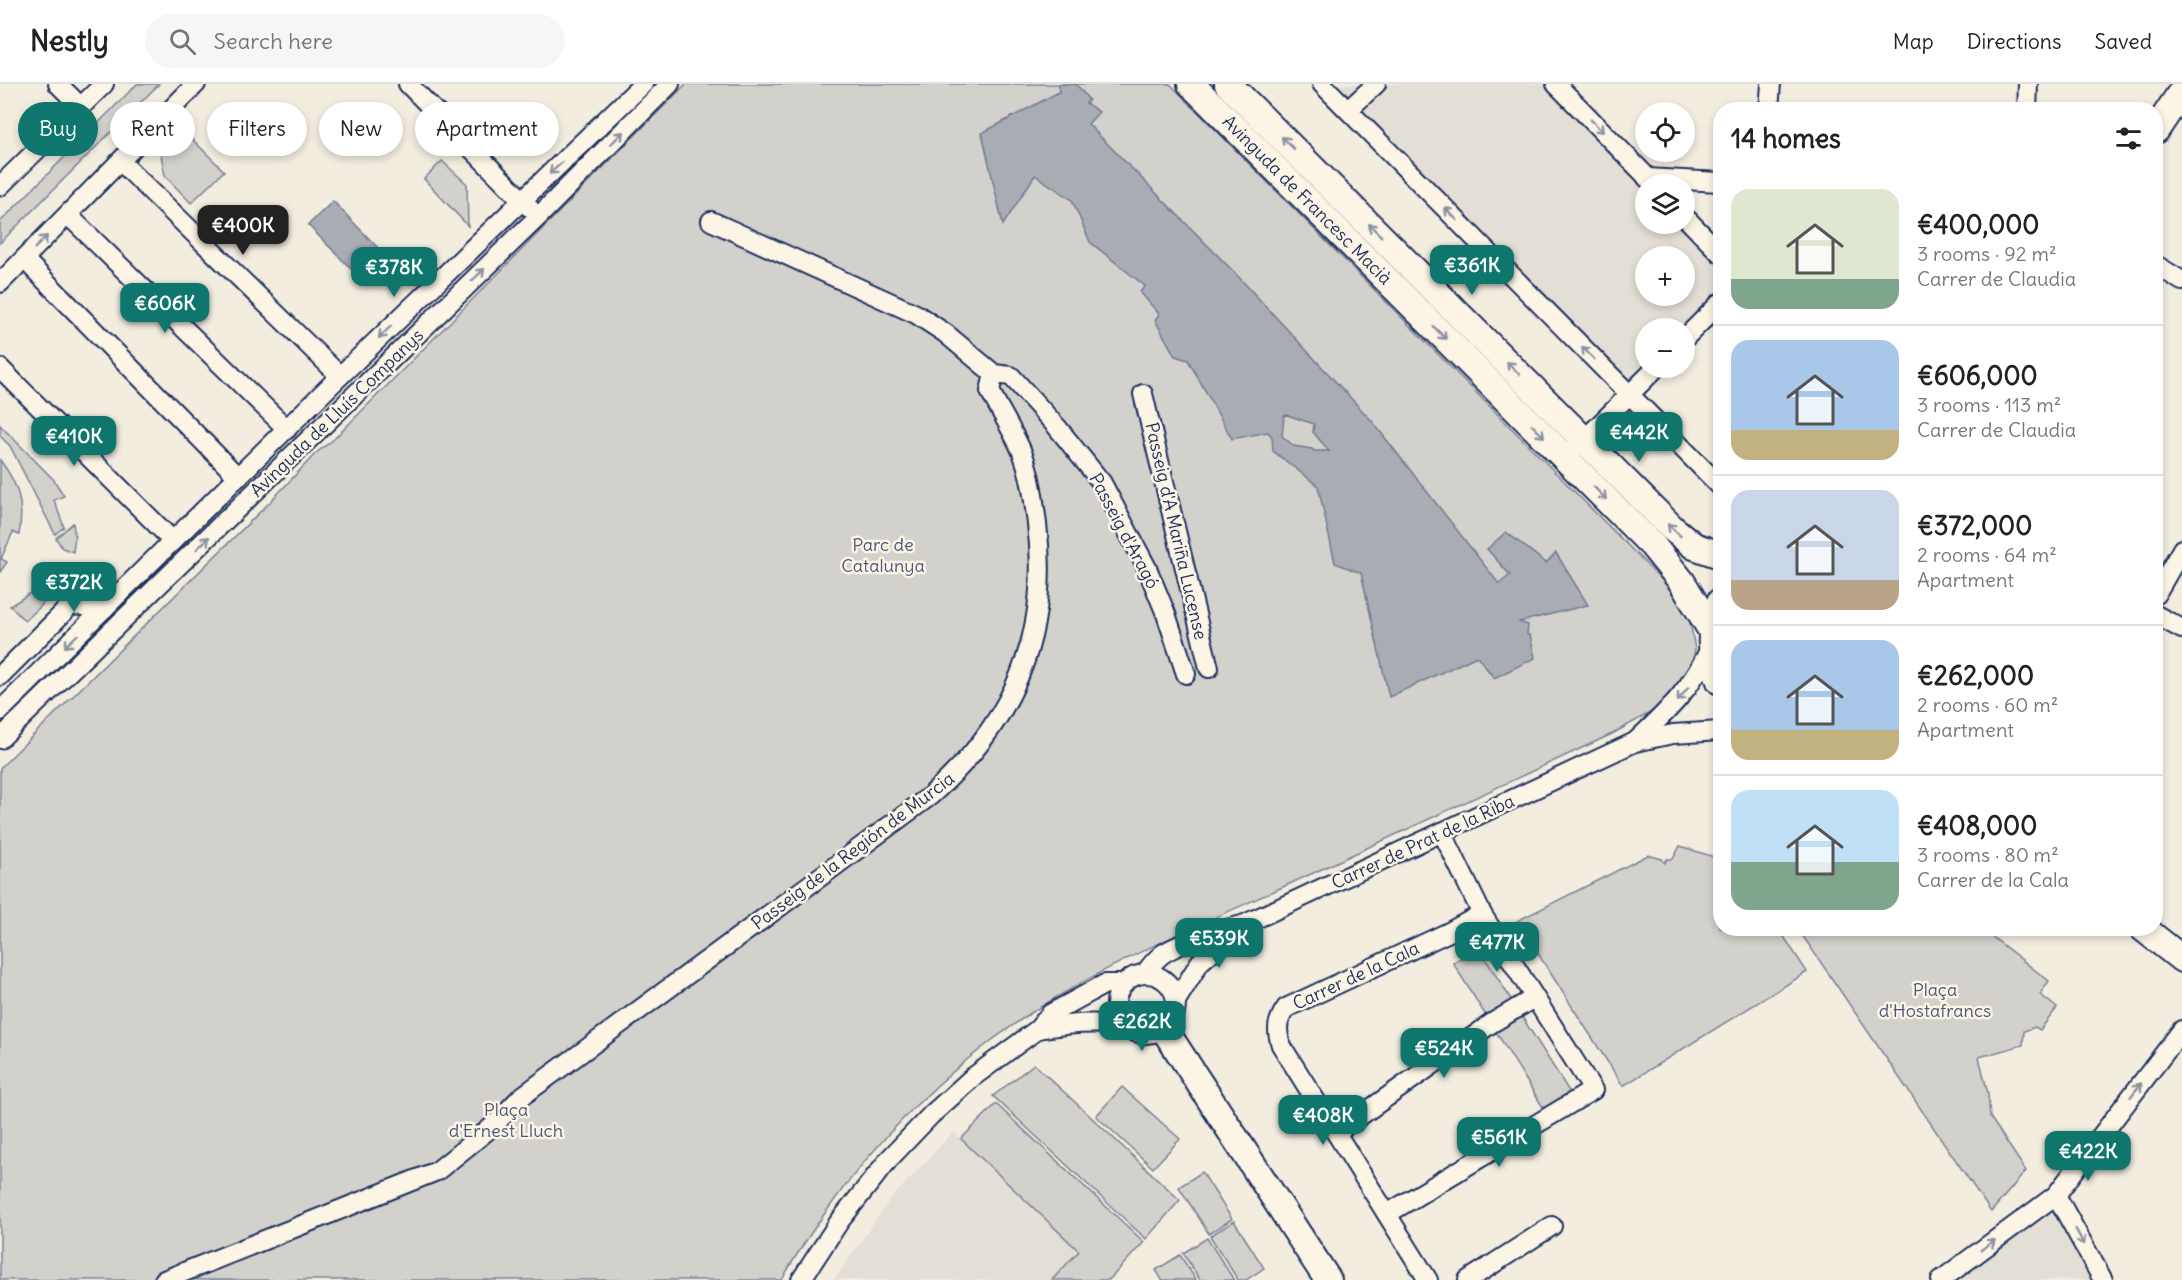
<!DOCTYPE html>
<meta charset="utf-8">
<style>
:root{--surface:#fff;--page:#f6f6f6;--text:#222;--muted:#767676;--line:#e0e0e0;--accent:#0f766e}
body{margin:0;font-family:Delius,sans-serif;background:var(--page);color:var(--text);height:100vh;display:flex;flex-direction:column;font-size:22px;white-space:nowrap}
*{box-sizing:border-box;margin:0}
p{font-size:20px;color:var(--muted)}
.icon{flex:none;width:33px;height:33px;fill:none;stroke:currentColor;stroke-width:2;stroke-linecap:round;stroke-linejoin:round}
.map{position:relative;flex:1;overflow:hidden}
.details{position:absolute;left:1713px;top:18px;width:450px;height:834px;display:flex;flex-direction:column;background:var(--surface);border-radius:24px;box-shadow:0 3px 9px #0003}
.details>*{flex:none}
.banner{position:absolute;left:18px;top:18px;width:570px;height:54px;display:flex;gap:12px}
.tools{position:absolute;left:1635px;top:18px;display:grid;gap:12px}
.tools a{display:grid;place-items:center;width:60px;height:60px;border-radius:50%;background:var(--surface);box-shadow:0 3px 9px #0003;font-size:30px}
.price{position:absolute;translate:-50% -51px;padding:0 14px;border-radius:12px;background:var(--accent);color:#fff;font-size:20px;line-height:39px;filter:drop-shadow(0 2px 3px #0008)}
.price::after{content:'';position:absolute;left:50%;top:36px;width:18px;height:14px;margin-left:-9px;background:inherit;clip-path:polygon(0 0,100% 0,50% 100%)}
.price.active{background:#222;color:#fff}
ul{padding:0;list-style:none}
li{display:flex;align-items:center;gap:18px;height:150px;padding:0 18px}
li+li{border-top:2px solid var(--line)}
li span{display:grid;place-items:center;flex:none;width:168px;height:120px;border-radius:18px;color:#555}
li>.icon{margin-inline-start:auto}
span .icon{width:72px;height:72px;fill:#fffc;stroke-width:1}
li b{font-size:26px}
h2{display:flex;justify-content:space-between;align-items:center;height:72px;padding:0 18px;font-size:26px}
.chip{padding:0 21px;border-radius:27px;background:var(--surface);box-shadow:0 3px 9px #0003;font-size:21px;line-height:54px}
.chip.active{background:var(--accent);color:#fff}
header{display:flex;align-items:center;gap:36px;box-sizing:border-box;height:84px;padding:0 30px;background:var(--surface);border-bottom:2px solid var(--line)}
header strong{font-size:28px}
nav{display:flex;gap:33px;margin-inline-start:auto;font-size:21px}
.search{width:420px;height:54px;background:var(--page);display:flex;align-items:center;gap:15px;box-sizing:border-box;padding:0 21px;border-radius:33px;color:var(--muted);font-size:22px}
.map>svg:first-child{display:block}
.built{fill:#e3dfd6;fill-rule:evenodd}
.green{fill:#d3d1cc;stroke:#778095;stroke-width:1.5}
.water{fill:#a9acb3;stroke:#707a91;stroke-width:1.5;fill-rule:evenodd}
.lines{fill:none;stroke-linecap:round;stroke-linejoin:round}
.street-casing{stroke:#1b2f5e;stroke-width:22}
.secondary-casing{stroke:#1b2f5e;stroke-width:30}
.street{stroke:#fcf5e5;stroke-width:18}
.secondary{stroke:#fcf5e5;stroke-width:26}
.oneway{stroke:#8c92a2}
.labels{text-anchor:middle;stroke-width:5;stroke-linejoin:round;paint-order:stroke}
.street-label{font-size:18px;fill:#1b2f5e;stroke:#fcf5e5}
.park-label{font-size:18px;fill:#49587a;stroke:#fcf5e5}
</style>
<header>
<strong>Nestly</strong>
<div class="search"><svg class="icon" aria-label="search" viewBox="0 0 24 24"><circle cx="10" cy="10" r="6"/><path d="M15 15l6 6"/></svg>Search here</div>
<nav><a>Map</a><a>Directions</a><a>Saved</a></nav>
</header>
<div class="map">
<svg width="2182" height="1196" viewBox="0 0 2182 1196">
<rect width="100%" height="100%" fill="#f3ede0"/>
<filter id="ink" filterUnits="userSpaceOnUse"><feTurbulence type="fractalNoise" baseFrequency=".0167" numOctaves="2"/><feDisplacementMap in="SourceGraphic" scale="12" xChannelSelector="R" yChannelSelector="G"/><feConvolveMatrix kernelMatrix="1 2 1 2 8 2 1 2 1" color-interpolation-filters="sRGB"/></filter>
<g filter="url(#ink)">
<!-- built -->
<g class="built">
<path d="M1322 0H1556L1646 100V140H1684L1720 167V217L1684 244H1646V284L1629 308ZM1646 172H1684V212H1646Z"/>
<polygon points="953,1048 1079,1167 1052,1196 834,1196 889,1117"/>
<polygon points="2056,1111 2094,1196 1944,1196"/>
</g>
<!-- green -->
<g class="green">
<polygon points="137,0 159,0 0,159 0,138"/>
<path d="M686 0H1170L1674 508 1690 537 1695 565 1690 592 1671 617 1612 650C1508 699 1403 747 1298 796 1210 837 1116 874 1034 927 950 981 877 1054 820 1136 807 1155 793 1175 782 1196H0V684L270 418 316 369 334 355Z"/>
<polygon points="172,35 224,87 191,119 165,92 157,50"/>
<polygon points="442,77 467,100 468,142 424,95"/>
<polygon points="0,341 54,396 64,412 54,416 64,443 55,450 10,362 0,352"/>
<path d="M0 376C19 401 24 420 19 451L13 448 1 475 7 478 0 488Z"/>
<polygon points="73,439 75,453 73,468 62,464 56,454"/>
<polygon points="41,502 50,508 42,521 25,537 10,522"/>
<polygon points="1680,762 1720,775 1720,844 1779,845 1807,888 1623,1002 1517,837 1648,771 1662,775 1665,779 1667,775 1673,775"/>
<polygon points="1798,845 1982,845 2049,897 2040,910 2057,924 2040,946 2035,943 2024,947 2023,961 1979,973 1988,1010 1990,1033 2026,1087 1991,1128"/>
<polygon points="1478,863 1572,1012 1546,1028 1453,879"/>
<polygon points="1034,980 1180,1116 1146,1155 993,1012"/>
<polygon points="1122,1003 1180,1055 1153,1084 1096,1032"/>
<polygon points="996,1020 1144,1158 1109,1196 1052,1196 1079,1167 961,1055"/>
<polygon points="1202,1088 1232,1135 1209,1150 1179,1103"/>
<polygon points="1234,1137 1264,1184 1246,1196 1238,1196 1210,1152"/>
<polygon points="1207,1154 1234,1196 1200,1196 1183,1169"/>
<polygon points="1180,1171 1196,1196 1162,1196 1156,1186"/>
</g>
<!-- water -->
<g class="water">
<path d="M1059 0H1076L1089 16 1086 19 1099 28 1088 40 1234 188 1372 337 1499 500 1510 491 1487 465 1506 448 1546 479 1556 469 1588 521 1519 538 1528 541 1527 551H1530L1535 574 1494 594 1477 572 1389 613 1361 489 1335 479 1318 402 1273 367 1272 353 1268 348 1232 355 1188 276 1175 272 1155 236 1159 230 1140 208 1145 202 1090 158 1072 116 1035 91 1003 141 982 49 1059 8ZM1287 331 1314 340 1313 348 1329 367H1314L1312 365 1294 362 1282 352 1284 332Z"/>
<polygon points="333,117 380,166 356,190 308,141"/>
</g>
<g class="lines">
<!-- street casing -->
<g class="street-casing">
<g id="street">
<polyline points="58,0 81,23"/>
<polyline points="408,0 529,123"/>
<polyline points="1322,0 1720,402"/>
<polyline points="1556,0 1654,100"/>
<polyline points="1348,26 1376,0"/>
<polyline points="1769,26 1771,0"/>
<polyline points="2027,26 2028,0"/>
<polyline points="121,78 340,292"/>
<polyline points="1647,94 1720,98"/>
<polyline points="0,102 104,0"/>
<polyline points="68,131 287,345"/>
<polyline points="1684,132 1720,169"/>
<polyline points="711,137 916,230 945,249 994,290 1011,292 1057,343 1102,399 1147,484 1166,530 1186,590"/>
<polyline points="24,175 238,393"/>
<polyline points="2156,181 2182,197"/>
<polyline points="0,199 196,0"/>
<polyline points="1684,255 1720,219"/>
<polyline points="0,284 173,457"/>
<polyline points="1143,310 1209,584"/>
<polyline points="1577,363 1656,284"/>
<polyline points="2156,510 2182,465"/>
<polyline points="2156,531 2182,545"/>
<polyline points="0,592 71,521 105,524"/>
<polyline points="0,627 340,292 643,0"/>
<polyline points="0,655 538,133 670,0"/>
<path d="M1636 657C1671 624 1692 604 1712 560"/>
<circle cx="1146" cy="920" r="30"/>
<path d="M1144 890C1150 883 1156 874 1164 869 1189 854 1218 848 1245 840L1635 658 1673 650 1720 647"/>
<polyline points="1176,917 1200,878 1239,845"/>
<path d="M1038 945C1066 940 1096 937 1124 942"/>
<polyline points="1336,1049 1492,939 1534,914"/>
<polyline points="2056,1111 2103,1196"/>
<polyline points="1387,1130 1593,1006 1482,830 1442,748"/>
<path d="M164 1196 437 1087 493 1042 521 1013 930 712C1013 639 1051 551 1037 440 1034 416 1031 391 1022 368 1013 347 1000 327 990 307L994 290"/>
<polyline points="801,1196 839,1138 889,1075 931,1031 973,993 1038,945 1050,930 1105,900 1123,900"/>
<path d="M1428 1196 1281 961C1276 946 1277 937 1286 924L1449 848 1482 830"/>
<polyline points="1468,1196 1552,1142"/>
<polyline points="1941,1196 2056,1111 2182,946"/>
</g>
</g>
<!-- secondary casing -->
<g class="secondary-casing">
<g id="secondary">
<polyline points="1191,0 1653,462 1682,498 1713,549"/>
<polyline points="1228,0 1673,445 1694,462 1720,471"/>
<polyline points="2156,46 2182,7"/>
<path d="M1720 518C1707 542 1711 573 1720 597"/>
<polyline points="2143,844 2182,875"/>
<polyline points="1164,945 1328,1196"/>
</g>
</g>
<!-- street -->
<use href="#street" class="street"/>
<!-- secondary -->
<use href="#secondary" class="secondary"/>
</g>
<!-- one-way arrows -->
<defs><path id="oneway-shaft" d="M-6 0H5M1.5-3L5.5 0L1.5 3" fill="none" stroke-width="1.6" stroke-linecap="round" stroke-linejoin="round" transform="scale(1.5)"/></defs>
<g class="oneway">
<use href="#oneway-shaft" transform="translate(1597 42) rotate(46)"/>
<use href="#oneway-shaft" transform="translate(617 54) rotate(-45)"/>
<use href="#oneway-shaft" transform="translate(1288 59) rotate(-135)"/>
<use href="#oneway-shaft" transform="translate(556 84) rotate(137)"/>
<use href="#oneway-shaft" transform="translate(1451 130) rotate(-135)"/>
<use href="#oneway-shaft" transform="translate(1375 146) rotate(-135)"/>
<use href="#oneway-shaft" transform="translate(41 158) rotate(-45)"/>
<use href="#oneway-shaft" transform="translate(478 191) rotate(-44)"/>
<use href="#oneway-shaft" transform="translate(385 248) rotate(136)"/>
<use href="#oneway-shaft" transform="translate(1440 249) rotate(45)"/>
<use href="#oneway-shaft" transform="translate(1588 269) rotate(-135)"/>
<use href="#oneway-shaft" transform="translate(1513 284) rotate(-135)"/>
<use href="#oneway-shaft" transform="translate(1538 347) rotate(45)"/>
<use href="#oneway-shaft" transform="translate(1600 409) rotate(45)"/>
<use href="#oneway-shaft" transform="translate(1674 446) rotate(-137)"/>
<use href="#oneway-shaft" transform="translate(203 459) rotate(-44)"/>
<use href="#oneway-shaft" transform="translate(71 557) rotate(136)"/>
<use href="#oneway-shaft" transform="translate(1683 610) rotate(128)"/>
<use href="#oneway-shaft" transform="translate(2136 1006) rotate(-52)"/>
<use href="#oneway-shaft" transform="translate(2080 1153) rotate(61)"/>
<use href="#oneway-shaft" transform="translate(1988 1161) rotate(-36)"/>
</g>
</g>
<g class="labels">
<!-- street labels -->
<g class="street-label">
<text transform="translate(1307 116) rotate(45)" y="6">Avinguda de Francesc Macià</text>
<text transform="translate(337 329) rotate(-44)" y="6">Avinguda de Lluís Companys</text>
<text transform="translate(1124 447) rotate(62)" y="6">Passeig d'Aragó</text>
<text transform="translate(1176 447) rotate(77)" y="6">Passeig d'A Mariña Lucense</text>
<text transform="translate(1423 758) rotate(-25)" y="6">Carrer de Prat de la Riba</text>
<text transform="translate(853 767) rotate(-37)" y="6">Passeig de la Región de Murcia</text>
<text transform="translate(1356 892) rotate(-25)" y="6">Carrer de la Cala</text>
</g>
<!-- park labels -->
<g class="park-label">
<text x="883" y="467">Parc de<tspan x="883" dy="21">Catalunya</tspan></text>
<text x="1935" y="912">Plaça<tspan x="1935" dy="21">d'Hostafrancs</tspan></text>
<text x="506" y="1032">Plaça<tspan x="506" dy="21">d'Ernest Lluch</tspan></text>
</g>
</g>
</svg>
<div class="tools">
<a><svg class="icon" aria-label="locate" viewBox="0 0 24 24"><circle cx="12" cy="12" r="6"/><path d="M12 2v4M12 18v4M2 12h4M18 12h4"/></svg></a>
<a><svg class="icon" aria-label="layers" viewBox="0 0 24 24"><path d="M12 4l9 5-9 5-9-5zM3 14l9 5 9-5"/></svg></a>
<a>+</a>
<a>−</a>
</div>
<b class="price active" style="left:243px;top:172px">€400K</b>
<b class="price" style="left:1472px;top:212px">€361K</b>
<b class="price" style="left:394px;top:214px">€378K</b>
<b class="price" style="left:165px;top:250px">€606K</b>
<b class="price" style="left:1639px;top:379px">€442K</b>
<b class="price" style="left:74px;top:383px">€410K</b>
<b class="price" style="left:74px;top:529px">€372K</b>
<b class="price" style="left:1219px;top:885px">€539K</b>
<b class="price" style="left:1497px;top:889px">€477K</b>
<b class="price" style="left:1142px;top:968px">€262K</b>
<b class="price" style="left:1444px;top:995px">€524K</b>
<b class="price" style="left:1323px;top:1062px">€408K</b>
<b class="price" style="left:1499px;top:1084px">€561K</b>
<b class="price" style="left:2088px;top:1098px">€422K</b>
<div class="banner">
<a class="chip active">Buy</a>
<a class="chip">Rent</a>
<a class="chip">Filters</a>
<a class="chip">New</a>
<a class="chip">Apartment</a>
</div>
<section class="details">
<h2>14 homes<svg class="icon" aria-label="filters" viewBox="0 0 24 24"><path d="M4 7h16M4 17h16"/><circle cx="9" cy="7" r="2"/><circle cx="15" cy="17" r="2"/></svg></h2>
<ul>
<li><span style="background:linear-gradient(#dfe7d0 75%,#7fa58c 0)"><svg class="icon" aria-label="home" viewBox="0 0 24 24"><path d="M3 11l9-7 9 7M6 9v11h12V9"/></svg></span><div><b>€400,000</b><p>3 rooms · 92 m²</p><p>Carrer de Claudia</p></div></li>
<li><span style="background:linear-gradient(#a9c7e8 75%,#c2b280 0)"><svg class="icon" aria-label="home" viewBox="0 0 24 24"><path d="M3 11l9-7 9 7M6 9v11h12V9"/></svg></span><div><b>€606,000</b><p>3 rooms · 113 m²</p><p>Carrer de Claudia</p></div></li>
<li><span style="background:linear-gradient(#c9d6e8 75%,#b9a48a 0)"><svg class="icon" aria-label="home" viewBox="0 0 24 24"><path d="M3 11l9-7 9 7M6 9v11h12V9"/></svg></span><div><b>€372,000</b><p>2 rooms · 64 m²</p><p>Apartment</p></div></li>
<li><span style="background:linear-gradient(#a9c7e8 75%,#c2b280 0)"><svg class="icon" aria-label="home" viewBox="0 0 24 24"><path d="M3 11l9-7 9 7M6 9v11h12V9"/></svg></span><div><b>€262,000</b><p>2 rooms · 60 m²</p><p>Apartment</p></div></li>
<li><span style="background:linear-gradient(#bfe0f5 60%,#7fa58c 0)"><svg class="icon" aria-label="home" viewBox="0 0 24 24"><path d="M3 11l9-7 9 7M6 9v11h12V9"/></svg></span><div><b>€408,000</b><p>3 rooms · 80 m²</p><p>Carrer de la Cala</p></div></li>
</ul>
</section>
</div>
